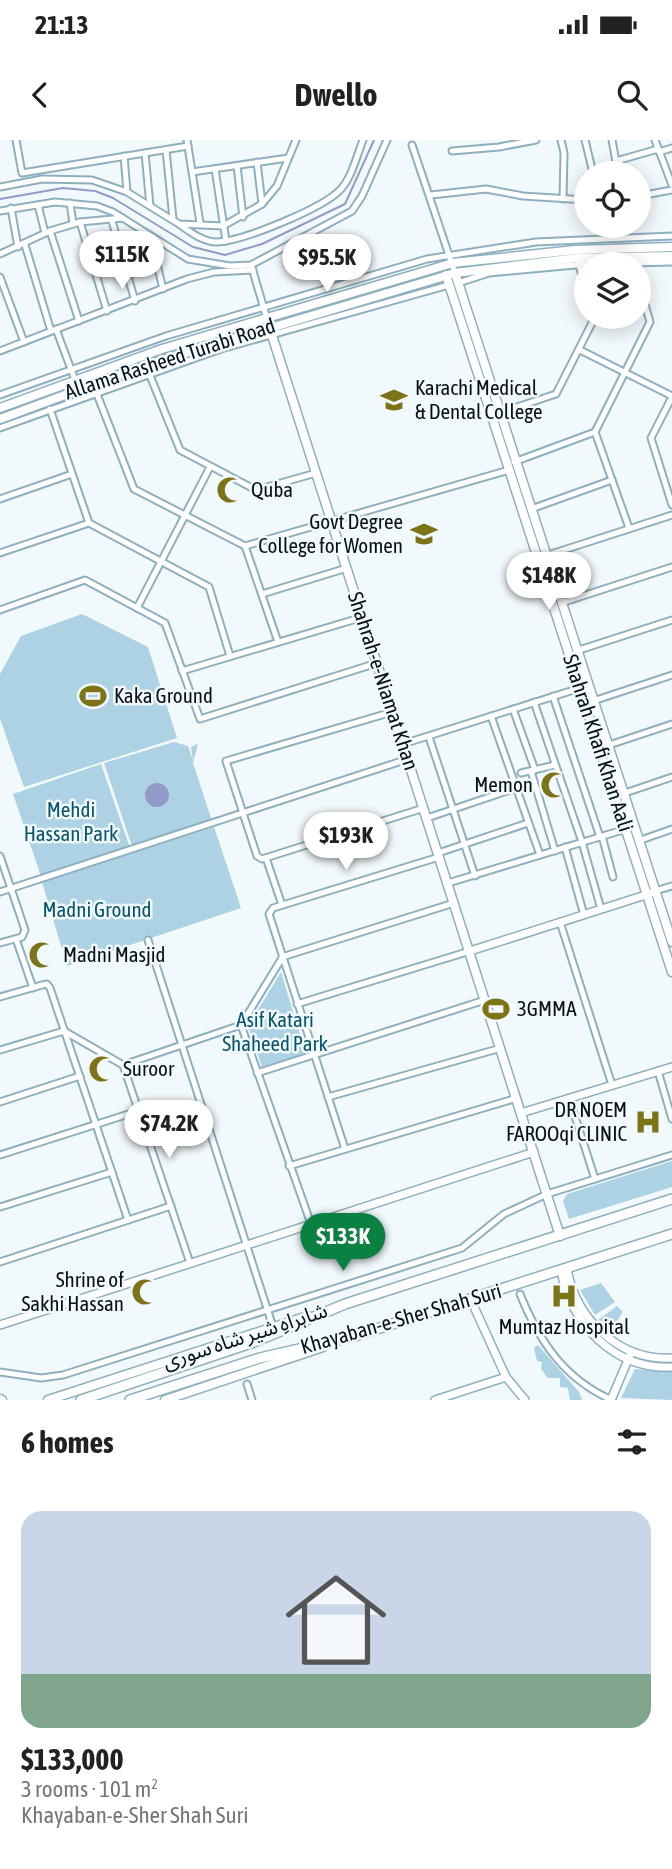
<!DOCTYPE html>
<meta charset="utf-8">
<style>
:root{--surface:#fff;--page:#f2f2f2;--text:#222;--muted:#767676;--line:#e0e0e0;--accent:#0b8043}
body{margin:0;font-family:"Asap Condensed","Noto Sans Arabic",sans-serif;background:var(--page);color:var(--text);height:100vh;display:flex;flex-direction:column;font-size:26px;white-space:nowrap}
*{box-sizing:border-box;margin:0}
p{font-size:23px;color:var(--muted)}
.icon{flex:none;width:38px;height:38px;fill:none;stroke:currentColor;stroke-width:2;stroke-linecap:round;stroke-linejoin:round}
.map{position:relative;height:1260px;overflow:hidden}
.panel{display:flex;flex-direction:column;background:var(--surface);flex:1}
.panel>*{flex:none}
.buttons{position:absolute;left:574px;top:21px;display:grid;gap:14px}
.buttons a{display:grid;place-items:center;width:77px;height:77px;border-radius:50%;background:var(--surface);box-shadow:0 4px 18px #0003;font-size:35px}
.price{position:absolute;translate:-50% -60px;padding:0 16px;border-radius:24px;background:#fff;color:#222;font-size:23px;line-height:46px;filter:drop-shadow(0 2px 4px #0008)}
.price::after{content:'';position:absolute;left:50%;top:42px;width:21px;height:16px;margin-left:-10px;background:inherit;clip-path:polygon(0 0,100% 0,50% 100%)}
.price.current{background:var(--accent);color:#fff}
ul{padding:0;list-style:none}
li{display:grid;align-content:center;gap:14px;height:371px;padding:0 21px}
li+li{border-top:2px solid var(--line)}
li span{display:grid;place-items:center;height:217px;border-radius:21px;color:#555}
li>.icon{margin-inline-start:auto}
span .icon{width:126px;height:126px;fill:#fffc;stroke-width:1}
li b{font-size:30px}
h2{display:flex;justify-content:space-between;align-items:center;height:84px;padding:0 21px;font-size:30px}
.status{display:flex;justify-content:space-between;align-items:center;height:49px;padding:0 35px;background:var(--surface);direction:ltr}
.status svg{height:19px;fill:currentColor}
header{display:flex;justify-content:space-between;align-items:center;height:91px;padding:0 21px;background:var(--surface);font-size:32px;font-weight:700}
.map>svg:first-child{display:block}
.green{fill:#acd2e3}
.water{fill:#929bc7}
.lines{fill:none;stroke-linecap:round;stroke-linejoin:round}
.stream{stroke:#929bc7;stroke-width:2}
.minor-casing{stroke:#8eb0be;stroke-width:9}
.tertiary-casing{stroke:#8eb0be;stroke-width:10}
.secondary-casing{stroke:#8eb0be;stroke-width:11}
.primary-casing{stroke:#8eb0be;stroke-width:12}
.minor{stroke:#fff;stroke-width:5}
.tertiary{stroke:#fff;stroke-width:7}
.secondary{stroke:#fff;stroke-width:8}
.primary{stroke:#fff;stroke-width:9}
.labels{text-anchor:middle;stroke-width:5;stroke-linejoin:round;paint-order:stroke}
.street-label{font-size:21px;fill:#051116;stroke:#f2f9fc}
.poi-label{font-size:21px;fill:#051116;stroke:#f2f9fc;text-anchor:start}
.park-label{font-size:21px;fill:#08546c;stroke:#f2f9fc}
</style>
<div class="status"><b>21:13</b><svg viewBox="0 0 49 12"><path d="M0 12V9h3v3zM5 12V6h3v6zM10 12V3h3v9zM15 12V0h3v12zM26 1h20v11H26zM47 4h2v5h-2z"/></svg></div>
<header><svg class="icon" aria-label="back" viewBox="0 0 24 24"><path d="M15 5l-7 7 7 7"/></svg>Dwello<svg class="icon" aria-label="search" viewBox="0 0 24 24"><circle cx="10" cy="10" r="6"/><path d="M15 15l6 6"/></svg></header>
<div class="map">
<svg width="672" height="1260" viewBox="0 0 672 1260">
<rect width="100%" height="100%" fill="#f2f9fc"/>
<!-- green -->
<g class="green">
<polygon points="82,474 148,507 177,598 24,647 0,579 0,534 21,496"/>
<polygon points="174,602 188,606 193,621 191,607 198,604 193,623 213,684 133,709 104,623"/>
<polygon points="101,624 129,705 128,711 42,739 13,654"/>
<polygon points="214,687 241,768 67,826 42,742"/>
<polygon points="281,832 306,914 262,927 248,886"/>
<polygon points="672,1021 672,1047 569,1079 563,1061 567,1054"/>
<polygon points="601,1143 615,1162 595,1175 580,1150"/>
<polygon points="617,1166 623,1172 610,1192 598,1180"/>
<polygon points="538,1205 579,1252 582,1260 570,1260 568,1248 560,1247 560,1238 548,1238 541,1229 542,1222 537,1221 534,1208"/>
<polygon points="635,1229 672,1232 672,1260 621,1258"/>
</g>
<!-- water -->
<circle class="water" cx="157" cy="655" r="12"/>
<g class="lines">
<!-- stream -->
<polyline class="stream" points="0,59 63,48 95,51 113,58 193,107 225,115 262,104 345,64 374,0"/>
<!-- minor casing -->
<g class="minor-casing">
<g id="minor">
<polyline points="16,0 22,33 188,6"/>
<polyline points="187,0 200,83"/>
<polyline points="561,0 564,13 563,59"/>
<polyline points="585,0 593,33"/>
<polyline points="612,0 618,33"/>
<polyline points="655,0 672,45"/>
<polyline points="412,5 455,133"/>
<polyline points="166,10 173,79"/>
<polyline points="452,11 499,7 536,0"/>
<polyline points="659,12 672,8"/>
<polyline points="145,13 150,66"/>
<polyline points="124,16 127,52"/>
<polyline points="616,21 658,9"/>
<polyline points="257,22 262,64"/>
<polyline points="237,26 243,77"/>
<polyline points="215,29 226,101"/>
<polyline points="192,32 288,18"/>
<polyline points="0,47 42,39 92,40 127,52 179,84 223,86 262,64 277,46 296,0"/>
<polyline points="431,55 486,49 523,56 586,60"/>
<polyline points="639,56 672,50"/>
<polyline points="70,63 73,84"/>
<polyline points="38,65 45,93"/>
<polyline points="11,68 18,107"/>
<polyline points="0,71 55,62 97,66 113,72 188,119 230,126 251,125 352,71 362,56 387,0"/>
<polyline points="112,81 135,161"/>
<polyline points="80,82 107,171"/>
<path d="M179 84C190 92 203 102 217 102 243 101 324 68 341 49 352 37 357 15 363 0"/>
<polyline points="50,91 79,181"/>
<polyline points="150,96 163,149"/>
<polyline points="25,105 51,191"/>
<polyline points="0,114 50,91 80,82 123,78"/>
<polyline points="578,122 586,149"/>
<polyline points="590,124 672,122"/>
<polyline points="252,128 267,179"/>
<polyline points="0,137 24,202"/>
<polyline points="458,143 489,133 586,124"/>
<polyline points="56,189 75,240"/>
<polyline points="580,210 672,256"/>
<polyline points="0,211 187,139 214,132 253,130"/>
<polyline points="149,233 180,310 256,350 316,333"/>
<polyline points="93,244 134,349 245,406 509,330"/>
<polyline points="0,255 166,196 427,119 536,102 672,96"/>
<polyline points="672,257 651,298 672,365"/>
<polyline points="50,269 89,383"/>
<polyline points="499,273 556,254 595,177"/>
<polyline points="0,288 221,209 449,145"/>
<polyline points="595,292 650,182 639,144"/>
<polyline points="595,292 629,388"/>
<polyline points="514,322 595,292"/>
<polyline points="0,359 72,334"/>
<polyline points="531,369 612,340"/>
<polyline points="245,406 278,502"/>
<polyline points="0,413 89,383 209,447 230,516"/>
<polyline points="545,416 672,375"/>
<polyline points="262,454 347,428"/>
<polyline points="561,463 672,427"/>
<polyline points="137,468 210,327"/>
<polyline points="0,470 85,440 165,483 200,579 377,523"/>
<polyline points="576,511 672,480"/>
<polyline points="182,531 363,477"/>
<polyline points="553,556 600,697"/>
<polyline points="593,561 672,535"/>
<polyline points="534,562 582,702 601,769"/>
<polyline points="513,569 535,630"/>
<polyline points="392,572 226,621 257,716 262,719 424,668"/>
<polyline points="491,576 540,715"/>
<polyline points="429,597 475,736"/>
<polyline points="403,604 580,548"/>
<polyline points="606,606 672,584"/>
<polyline points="531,631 555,711"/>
<polyline points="521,633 555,625"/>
<polyline points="622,654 672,637"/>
<polyline points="427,678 516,648"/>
<polyline points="602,696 613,737"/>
<polyline points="638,701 672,689"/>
<polyline points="565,707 584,775"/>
<polyline points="438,713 528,683"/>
<polyline points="0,716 25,790 22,797 0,803"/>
<polyline points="266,718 282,765"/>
<polyline points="448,743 626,689"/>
<polyline points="655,751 672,746"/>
<polyline points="0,752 408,619"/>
<polyline points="560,782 612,945"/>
<polyline points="16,799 33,848"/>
<polyline points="148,800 273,1187"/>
<polyline points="282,817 454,763"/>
<polyline points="0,857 42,845 47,844 50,848 128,1080"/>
<polyline points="297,864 470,811"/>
<polyline points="241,885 311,1084"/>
<polyline points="0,910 64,891 123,925 241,885 282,818"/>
<polyline points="123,925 190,1123"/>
<polyline points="658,931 672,979"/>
<polyline points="257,933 485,860"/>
<polyline points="328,957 501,908"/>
<polyline points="569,958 595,1039"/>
<polyline points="0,962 80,936"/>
<polyline points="345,1009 269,774 273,768 439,717"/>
<polyline points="0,1015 138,971"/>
<polyline points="289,1026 517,958"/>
<polyline points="0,1067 112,1032"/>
<polyline points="0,1122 171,1066"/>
<path d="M520 1154C539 1201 564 1239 612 1260"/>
<polyline points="0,1232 41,1238 63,1235 462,1108 504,1074 547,1054 672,1015"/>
<polyline points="247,1244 252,1260"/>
</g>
</g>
<!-- tertiary casing -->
<g class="tertiary-casing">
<g id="tertiary">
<polyline points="470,811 655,752"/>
<polyline points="521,973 672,927"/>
<path d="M567 1129C576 1179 619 1221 672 1218"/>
<path d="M561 1130C570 1184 615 1230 672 1227"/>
<polyline points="475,1169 506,1237 525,1260"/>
<polyline points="0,1185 534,1012"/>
<polyline points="435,1260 506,1237"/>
<polyline points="611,1260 630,1215"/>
</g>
</g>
<!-- secondary casing -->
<g class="secondary-casing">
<g id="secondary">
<polyline points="455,133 672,802"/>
<polyline points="446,135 672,832"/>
<polyline points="269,186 560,1096"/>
<polyline points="0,268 162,209 453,123 575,110 672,107"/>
<polyline points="0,279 146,225 455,133 577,118 672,116"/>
<polyline points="0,1259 2,1260"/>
<polyline points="48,1260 308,1176"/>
<polyline points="165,1260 323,1207"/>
</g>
</g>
<!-- primary casing -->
<g class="primary-casing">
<g id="primary">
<polyline points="81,1260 254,1202 345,1164 672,1059"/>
<polyline points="130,1260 260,1218 355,1196 672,1094"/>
</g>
</g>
<!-- minor -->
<use href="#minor" class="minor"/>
<!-- tertiary -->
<use href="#tertiary" class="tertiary"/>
<!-- secondary -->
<use href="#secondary" class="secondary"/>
<!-- primary -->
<use href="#primary" class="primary"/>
</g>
<!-- icons -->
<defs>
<g id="university-bare" transform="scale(2.1)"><path d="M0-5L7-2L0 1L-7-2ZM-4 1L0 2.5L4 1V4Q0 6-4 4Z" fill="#7d7417" stroke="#f2f9fc" stroke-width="2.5" paint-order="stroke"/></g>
<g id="mosque-bare" transform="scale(2.1)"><path d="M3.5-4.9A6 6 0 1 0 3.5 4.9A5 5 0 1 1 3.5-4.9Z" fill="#7d7417" stroke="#f2f9fc" stroke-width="2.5" paint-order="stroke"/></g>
<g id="stadium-bare" transform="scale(2.1)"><path d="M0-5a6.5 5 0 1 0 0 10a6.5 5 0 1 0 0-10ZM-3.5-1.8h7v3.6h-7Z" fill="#7d7417" stroke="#f2f9fc" stroke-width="2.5" paint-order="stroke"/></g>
<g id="hospital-bare" transform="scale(2.1)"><path d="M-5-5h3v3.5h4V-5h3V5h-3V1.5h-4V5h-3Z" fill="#7d7417" stroke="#f2f9fc" stroke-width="2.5" paint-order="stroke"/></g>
</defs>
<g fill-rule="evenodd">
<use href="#university-bare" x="394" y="260"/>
<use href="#mosque-bare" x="230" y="350"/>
<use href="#university-bare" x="424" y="394"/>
<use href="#stadium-bare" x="93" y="556"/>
<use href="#mosque-bare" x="554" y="645"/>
<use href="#mosque-bare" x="42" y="815"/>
<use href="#stadium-bare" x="496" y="869"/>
<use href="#mosque-bare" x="102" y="929"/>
<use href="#hospital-bare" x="648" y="982"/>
<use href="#mosque-bare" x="145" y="1152"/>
<use href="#hospital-bare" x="564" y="1156"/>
</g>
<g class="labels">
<!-- street labels -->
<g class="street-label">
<text transform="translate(170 219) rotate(-18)" y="7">Allama Rasheed Turabi Road</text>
<text transform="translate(383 541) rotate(72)" y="7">Shahrah-e-Niamat Khan</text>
<text transform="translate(598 603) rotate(72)" y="7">Shahrah Khafi Khan Aali</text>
<text transform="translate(401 1179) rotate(-16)" y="7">Khayaban-e-Sher Shah Suri</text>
<text transform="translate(245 1196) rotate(-18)" y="7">شاہراہِ شیر شاہ سوری</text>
</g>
<!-- poi labels -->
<g class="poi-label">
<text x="415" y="255">Karachi Medical<tspan x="415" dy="24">&amp; Dental College</tspan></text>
<text x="251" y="357">Quba</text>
<text x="403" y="389" text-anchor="end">Govt Degree<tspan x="403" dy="24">College for Women</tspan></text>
<text x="114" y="563">Kaka Ground</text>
<text x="533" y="652" text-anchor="end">Memon</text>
<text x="63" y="822">Madni Masjid</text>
<text x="517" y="876">3GMMA</text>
<text x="123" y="936">Suroor</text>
<text x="627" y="977" text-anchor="end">DR NOEM<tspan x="627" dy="24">FAROOqi CLINIC</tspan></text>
<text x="124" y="1147" text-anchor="end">Shrine of<tspan x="124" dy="24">Sakhi Hassan</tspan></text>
<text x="564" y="1194" text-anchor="middle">Mumtaz Hospital</text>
</g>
<!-- park labels -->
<g class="park-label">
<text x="71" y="677">Mehdi<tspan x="71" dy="24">Hassan Park</tspan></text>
<text x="97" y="777">Madni Ground</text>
<text x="275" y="887">Asif Katari<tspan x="275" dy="24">Shaheed Park</tspan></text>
</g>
</g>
</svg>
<div class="buttons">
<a><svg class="icon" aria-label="locate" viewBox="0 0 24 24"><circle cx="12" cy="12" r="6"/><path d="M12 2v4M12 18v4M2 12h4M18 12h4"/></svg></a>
<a><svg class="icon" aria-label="layers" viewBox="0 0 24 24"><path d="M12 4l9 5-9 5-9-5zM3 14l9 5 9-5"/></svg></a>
</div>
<b class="price" style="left:122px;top:151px">$115K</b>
<b class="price" style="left:327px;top:154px">$95.5K</b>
<b class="price" style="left:549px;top:472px">$148K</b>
<b class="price" style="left:346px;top:732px">$193K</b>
<b class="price" style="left:169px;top:1020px">$74.2K</b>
<b class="price current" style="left:343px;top:1133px">$133K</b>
</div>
<section class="panel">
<h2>6 homes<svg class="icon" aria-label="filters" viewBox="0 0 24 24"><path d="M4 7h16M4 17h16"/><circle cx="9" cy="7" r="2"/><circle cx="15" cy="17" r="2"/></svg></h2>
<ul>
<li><span style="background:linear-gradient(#c9d6e8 75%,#7fa58c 0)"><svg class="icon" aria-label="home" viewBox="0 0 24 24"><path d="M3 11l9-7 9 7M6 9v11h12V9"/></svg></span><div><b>$133,000</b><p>3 rooms · 101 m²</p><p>Khayaban-e-Sher Shah Suri</p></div></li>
</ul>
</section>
